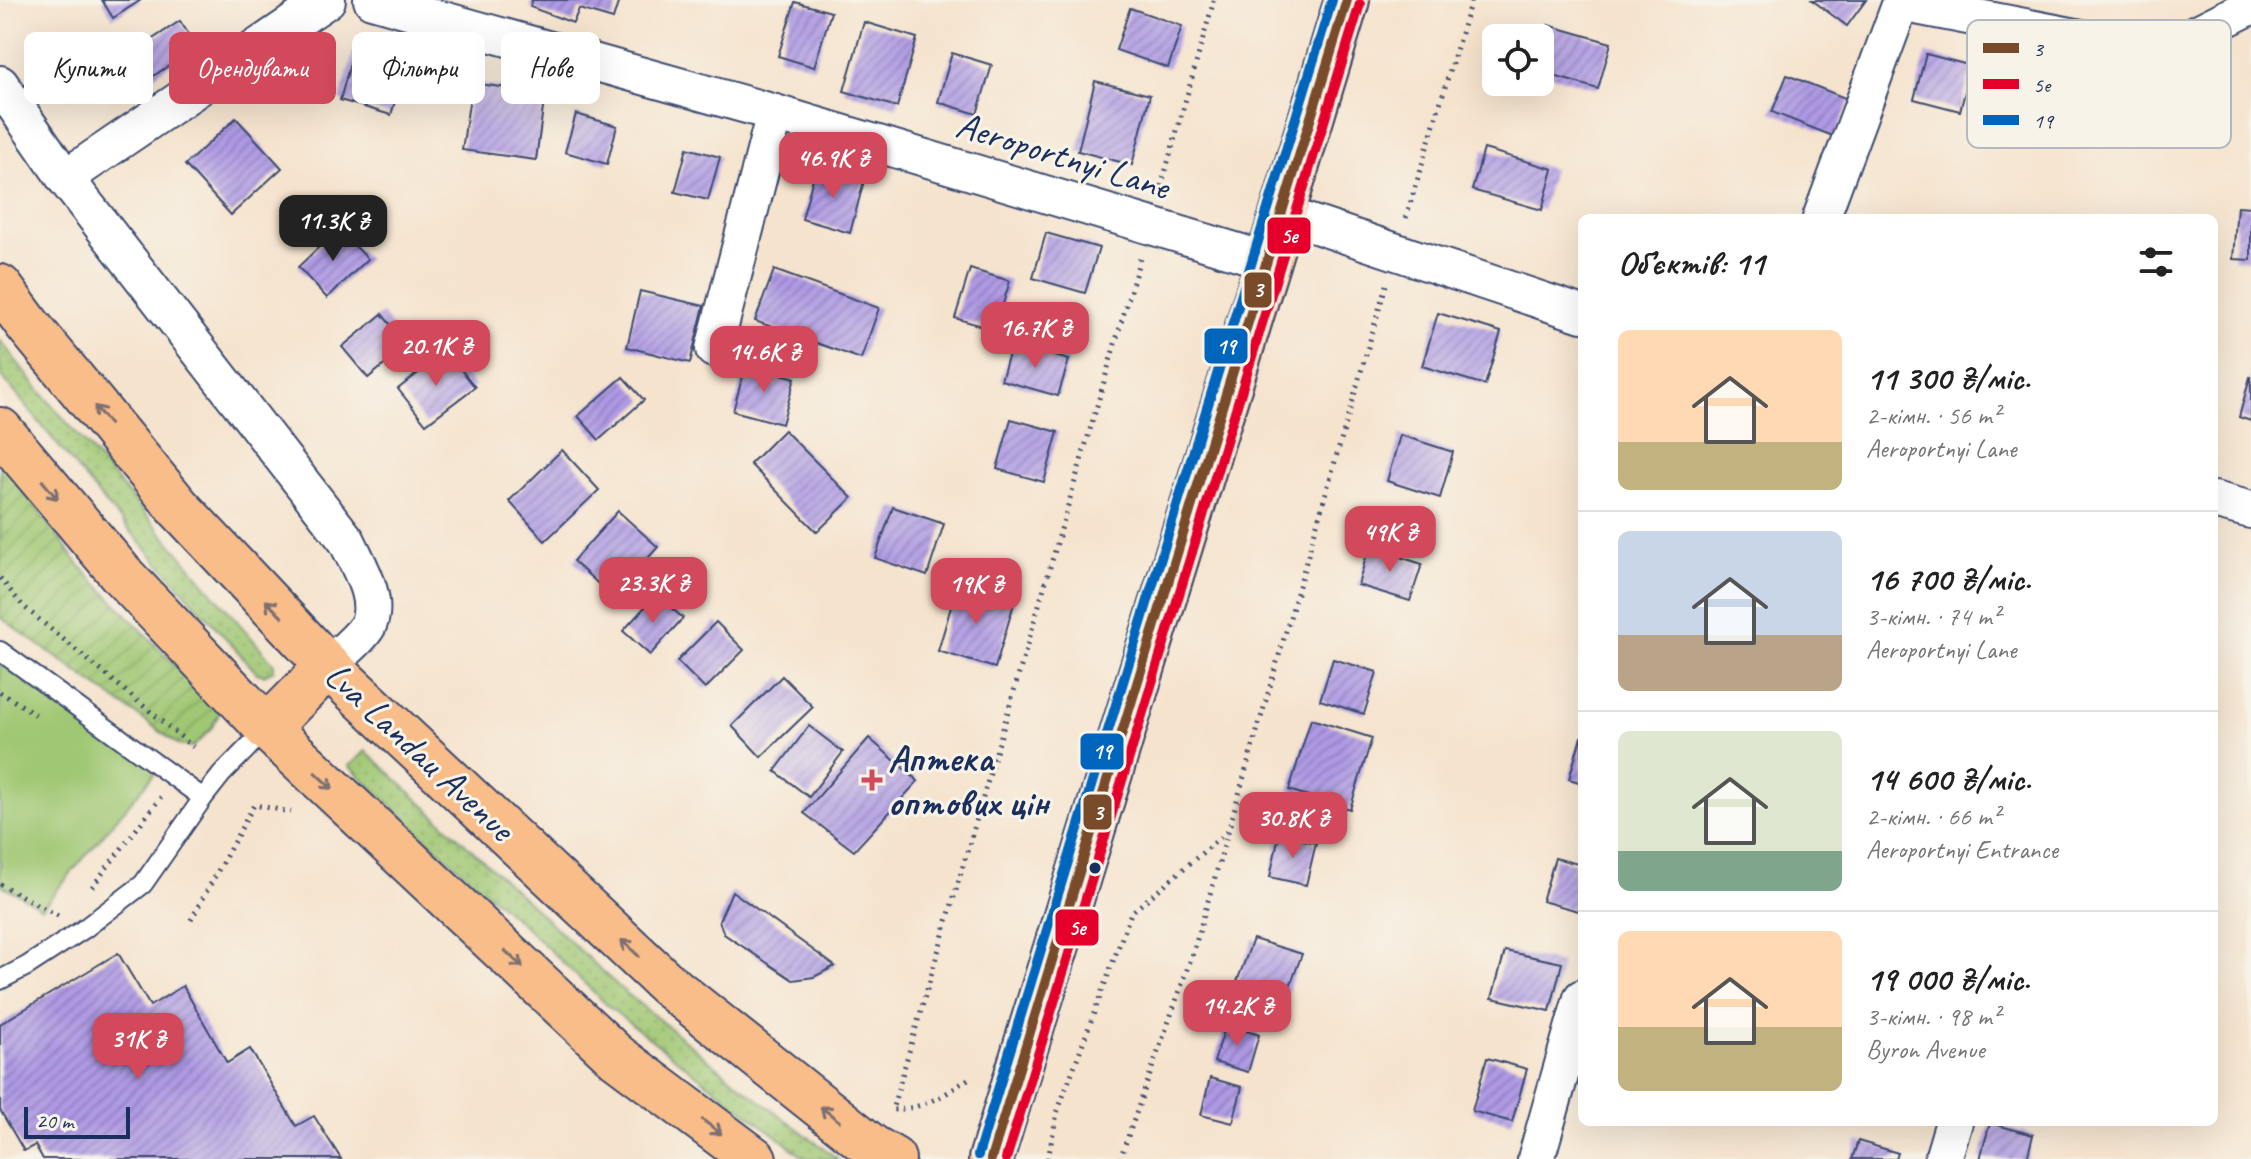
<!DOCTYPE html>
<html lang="uk">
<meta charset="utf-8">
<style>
:root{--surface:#fff;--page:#f2f2f2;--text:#222;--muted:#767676;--line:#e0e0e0;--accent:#d1495b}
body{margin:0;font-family:Caveat,sans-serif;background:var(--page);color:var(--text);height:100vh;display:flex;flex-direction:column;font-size:30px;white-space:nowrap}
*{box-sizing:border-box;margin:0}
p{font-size:26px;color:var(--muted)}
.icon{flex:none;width:44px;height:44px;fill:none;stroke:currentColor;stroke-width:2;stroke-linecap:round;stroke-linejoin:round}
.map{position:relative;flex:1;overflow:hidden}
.details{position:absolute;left:1578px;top:214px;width:640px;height:912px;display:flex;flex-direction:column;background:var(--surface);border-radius:12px;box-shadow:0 8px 32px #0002}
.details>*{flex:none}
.banner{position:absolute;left:24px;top:32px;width:760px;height:72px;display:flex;gap:16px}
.controls{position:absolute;left:1482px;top:24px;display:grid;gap:16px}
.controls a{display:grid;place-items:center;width:72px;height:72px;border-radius:12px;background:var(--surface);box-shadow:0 8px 32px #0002;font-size:40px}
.scale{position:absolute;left:24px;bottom:20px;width:106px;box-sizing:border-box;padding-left:8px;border:4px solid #1b2f5e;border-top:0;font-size:22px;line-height:28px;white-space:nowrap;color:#1b2f5e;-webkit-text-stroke:6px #f7f3e8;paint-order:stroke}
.price{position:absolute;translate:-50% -68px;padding:0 18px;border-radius:16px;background:var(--accent);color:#fff;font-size:26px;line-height:52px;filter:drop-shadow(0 2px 4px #0008)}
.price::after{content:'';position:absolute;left:50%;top:48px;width:24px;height:18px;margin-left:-12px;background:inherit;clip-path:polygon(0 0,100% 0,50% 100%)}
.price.selected{background:#222;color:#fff}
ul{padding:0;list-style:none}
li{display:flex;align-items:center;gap:24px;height:200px;padding:0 40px}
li+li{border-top:2px solid var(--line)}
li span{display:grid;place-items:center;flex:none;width:224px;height:160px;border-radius:12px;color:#555}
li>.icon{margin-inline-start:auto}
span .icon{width:96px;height:96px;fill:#fffc;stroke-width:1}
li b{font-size:34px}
h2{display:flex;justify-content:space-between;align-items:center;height:96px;padding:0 40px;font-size:34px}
.tag{padding:0 28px;border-radius:12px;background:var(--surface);box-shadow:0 8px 32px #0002;font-size:28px;line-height:72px}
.tag.selected{background:var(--accent);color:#fff}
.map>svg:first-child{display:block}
.grass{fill:url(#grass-dots);stroke:#5e7b68;stroke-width:2}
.park{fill:#a0c773;stroke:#5e7b68;stroke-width:2}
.garden{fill:url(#garden-furrows);stroke:#5e7b68;stroke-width:2}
.building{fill:url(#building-hatch)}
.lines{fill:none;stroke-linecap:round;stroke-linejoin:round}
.lane-casing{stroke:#3c4a6f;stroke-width:22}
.street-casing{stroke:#3c4a6f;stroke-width:40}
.primary-casing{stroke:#3c4a6f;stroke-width:48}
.path{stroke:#3c4a6f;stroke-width:5;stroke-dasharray:2 6;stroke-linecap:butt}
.lane{stroke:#fff;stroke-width:18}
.street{stroke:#fff;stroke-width:36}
.primary{stroke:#f8bd89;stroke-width:44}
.bus-1-casing{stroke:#f7f3e8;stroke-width:16}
.bus-2-casing{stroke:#f7f3e8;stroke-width:16}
.bus-3-casing{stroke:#f7f3e8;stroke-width:16}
.bus-1{stroke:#7a4b2a;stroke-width:10}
.bus-2{stroke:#e4002b;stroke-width:10}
.bus-3{stroke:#0065bd;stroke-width:10}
.oneway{stroke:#7e6f71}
.poi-dot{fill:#d1495b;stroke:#f7f3e8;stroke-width:3}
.bus-dot{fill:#1b2f5e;stroke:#f7f3e8;stroke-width:3}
.labels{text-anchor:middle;stroke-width:6;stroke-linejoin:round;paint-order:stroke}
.street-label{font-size:38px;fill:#1b2f5e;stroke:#f7f3e8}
.poi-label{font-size:38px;font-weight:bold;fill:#1b2f5e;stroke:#f7f3e8;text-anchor:start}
.key{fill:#f7f3e8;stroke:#b5b8bf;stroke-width:2}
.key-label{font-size:22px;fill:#1b2f5e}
.line-badge{stroke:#f7f3e8;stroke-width:3}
.badge-label{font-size:22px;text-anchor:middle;font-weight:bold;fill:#fff}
</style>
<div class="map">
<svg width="2251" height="1159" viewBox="0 0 2251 1159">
<defs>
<pattern id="grass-dots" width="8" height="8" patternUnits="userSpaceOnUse" patternTransform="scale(2)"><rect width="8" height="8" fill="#a0c773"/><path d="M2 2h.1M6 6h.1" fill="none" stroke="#89ab66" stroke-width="1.8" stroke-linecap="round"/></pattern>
<pattern id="garden-furrows" width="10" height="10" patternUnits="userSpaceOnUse" patternTransform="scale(2)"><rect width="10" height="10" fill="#a0c773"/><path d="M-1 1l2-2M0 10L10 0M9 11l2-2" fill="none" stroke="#89ab66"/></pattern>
<pattern id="building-hatch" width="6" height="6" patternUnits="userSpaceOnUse" patternTransform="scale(2)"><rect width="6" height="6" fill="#af9ae4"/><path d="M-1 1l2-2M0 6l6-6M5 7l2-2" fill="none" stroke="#8e7ebc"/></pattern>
</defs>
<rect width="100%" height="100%" fill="#f7f3e8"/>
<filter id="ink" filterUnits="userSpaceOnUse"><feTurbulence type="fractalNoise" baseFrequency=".0125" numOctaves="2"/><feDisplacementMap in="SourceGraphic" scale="16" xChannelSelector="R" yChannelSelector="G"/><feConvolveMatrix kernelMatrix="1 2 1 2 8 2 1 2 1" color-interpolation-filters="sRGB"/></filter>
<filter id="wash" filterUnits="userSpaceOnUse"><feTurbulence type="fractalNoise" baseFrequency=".006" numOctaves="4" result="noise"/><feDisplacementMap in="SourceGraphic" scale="32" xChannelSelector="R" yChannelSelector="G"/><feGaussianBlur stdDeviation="1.8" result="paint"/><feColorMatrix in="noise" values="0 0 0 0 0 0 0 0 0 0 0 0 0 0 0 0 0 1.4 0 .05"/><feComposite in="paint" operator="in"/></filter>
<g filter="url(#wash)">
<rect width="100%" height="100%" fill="#f5e3cd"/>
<!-- grass -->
<g class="grass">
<polygon points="0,340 39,390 274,664 274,670 264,675 257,673 100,497 0,374"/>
<polygon points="366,751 620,988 750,1093 838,1159 806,1159 609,1007 531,932 444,855 349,766"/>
</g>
<!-- park -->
<polygon class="park" points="0,651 160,767 42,908 0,884"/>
<!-- garden -->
<polygon class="garden" points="0,459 80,566 220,712 211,729 193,747 179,745 0,617"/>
<g id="blocks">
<!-- building -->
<g class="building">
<polygon points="102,0 141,0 113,18"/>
<polygon points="532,0 619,0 613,19 579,9 573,23 530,7"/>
<polygon points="1812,0 1866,0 1847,26"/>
<polygon points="795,2 831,12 814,67 778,56"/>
<polygon points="1130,8 1182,26 1168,68 1116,50"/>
<polygon points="180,21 197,47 150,78 133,52"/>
<polygon points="864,22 917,38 897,107 844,91"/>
<polygon points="1548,25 1611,43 1598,89 1540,72 1540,52"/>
<polygon points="354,49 406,64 391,115 340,100"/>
<polygon points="952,53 992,65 977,114 938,102"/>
<polygon points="1926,54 1972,66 1960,111 1914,99"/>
<polygon points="1787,75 1850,100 1835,137 1772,112"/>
<polygon points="1095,81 1150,95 1132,165 1078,151"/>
<polygon points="472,83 545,93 536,160 462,150"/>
<polygon points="576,114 617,126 607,164 565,152"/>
<polygon points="236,118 282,168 231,215 185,165"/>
<polygon points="687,148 720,157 708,200 675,192"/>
<polygon points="1484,149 1553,169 1542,210 1472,190"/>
<polygon points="816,167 864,181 850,233 802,219"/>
<polygon points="2237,206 2251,207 2251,260 2233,259"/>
<polygon points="338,229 368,259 327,298 298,267"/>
<polygon points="1046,233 1099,248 1085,293 1033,278"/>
<polygon points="970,269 1010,281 995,330 955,318"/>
<polygon points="774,270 879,308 861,359 755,321"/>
<polygon points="640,291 704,306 690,363 627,347"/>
<polygon points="1438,313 1501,332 1485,385 1422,366"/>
<polygon points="382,314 408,346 368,378 342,347"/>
<polygon points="1012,344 1069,360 1058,396 1001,380"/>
<polygon points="446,351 475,387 426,424 398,389"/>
<polygon points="746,364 795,378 782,424 733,411"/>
<polygon points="623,377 644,400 599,440 578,416"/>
<polygon points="2250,377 2251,377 2251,421 2239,417"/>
<polygon points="1011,419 1058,432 1044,482 997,469"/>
<polygon points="784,430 852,498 817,532 750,464"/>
<polygon points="1400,435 1453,452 1440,498 1387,481"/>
<polygon points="562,450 599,490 545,541 509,501"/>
<polygon points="893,507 944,524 927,576 875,558"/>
<polygon points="618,511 658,547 613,597 573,561"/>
<polygon points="1369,547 1422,564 1410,601 1358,585"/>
<polygon points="958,583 1015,600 995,668 938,651"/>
<polygon points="656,595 683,618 650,655 623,631"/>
<polygon points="716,622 744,650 705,689 677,661"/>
<polygon points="1333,659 1377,672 1364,714 1320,700"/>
<polygon points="782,676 813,707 761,757 732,726"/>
<polygon points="1311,719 1372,738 1350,809 1289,790"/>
<polygon points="809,726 843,752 809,797 775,771"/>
<polygon points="1581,737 1582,737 1582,783 1569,779"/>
<polygon points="869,738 918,781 854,851 804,813"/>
<polygon points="1279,835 1316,843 1306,885 1270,877"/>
<polygon points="1555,858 1582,865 1582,912 1542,901"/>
<polygon points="732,891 835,966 814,977 793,980 724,934 719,921"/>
<polygon points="1253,939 1302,954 1275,1026 1226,1011"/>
<polygon points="1505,951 1562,963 1550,1011 1492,998"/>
<polygon points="118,953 150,1006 183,986 227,1063 250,1049 296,1126 314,1116 341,1159 43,1159 35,1145 24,1151 0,1110 0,1024"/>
<polygon points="1226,1024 1259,1035 1248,1072 1214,1062"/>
<polygon points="1487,1058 1527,1069 1512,1122 1472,1111"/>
<polygon points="1210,1078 1242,1087 1233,1123 1201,1115"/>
<polygon points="1990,1123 2033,1135 2027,1159 1980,1159"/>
<polygon points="1858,1141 1898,1153 1896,1159 1852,1159"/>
</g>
</g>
</g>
<g filter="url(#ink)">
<use href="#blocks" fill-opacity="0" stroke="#3c4a6f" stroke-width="2"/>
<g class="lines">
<!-- lane casing -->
<g class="lane-casing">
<g id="lane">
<polyline points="0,651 203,798 222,774 267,728"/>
<polyline points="0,980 27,966 84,929 143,884 203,798"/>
</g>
</g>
<!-- street casing -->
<g class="street-casing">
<g id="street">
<polyline points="372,0 775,113 1268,261"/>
<polyline points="1901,3 2158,53 2251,6"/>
<path d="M0 84 65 178 347 541C358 565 380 599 368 625 361 638 339 655 328 666"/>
<polyline points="65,178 327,0"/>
<polyline points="1283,214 1582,314"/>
<polyline points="1821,218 1902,0"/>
<polyline points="714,349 775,113"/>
<polyline points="2214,500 2251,510"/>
<polyline points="1536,1159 1582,998"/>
<polyline points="1943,1159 1954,1122"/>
</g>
</g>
<!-- primary casing -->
<g class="primary-casing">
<g id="primary">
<polyline points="0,287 28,325 178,507 328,666 667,984 872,1147 893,1159"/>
<polyline points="0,430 123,576 267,728 616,1056 754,1159"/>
<polyline points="267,728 328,666"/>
<polyline points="991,1159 1268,261 1347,0"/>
</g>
</g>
<!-- path -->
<g class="path">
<polyline points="1159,194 1214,0"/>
<polyline points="1406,218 1471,0"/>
<polyline points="0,578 23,606 193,747"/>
<polyline points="0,692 40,717"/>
<polyline points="0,884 58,916"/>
<polyline points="92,887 161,797"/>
<polyline points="191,920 254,805 291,812"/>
<path d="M968 1079C944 1096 922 1109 892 1110L1140 258"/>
<polyline points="1048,1159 1057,1113 1131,913 1227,832"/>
<polyline points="1120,1159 1193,953 1386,285"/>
</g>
<!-- lane -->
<use href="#lane" class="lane"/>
<!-- street -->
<use href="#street" class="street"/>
<!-- primary -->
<use href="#primary" class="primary"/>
<!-- bus-1 casing -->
<g class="bus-1-casing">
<polyline id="bus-1" points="991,1159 1347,0"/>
</g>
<!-- bus-2 casing -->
<g class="bus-2-casing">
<polyline id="bus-2" points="1006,1159 1360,4"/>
</g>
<!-- bus-3 casing -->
<g class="bus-3-casing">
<polyline id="bus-3" points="978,1155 1332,0"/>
</g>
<!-- bus-1 -->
<use href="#bus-1" class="bus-1"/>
<!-- bus-2 -->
<use href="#bus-2" class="bus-2"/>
<!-- bus-3 -->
<use href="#bus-3" class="bus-3"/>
</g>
<!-- one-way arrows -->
<defs><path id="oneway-shaft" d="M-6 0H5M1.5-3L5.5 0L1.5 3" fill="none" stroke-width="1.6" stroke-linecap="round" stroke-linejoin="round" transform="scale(2)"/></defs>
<g class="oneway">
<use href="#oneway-shaft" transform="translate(102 415) rotate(-129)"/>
<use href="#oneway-shaft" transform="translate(50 490) rotate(50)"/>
<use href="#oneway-shaft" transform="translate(274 609) rotate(-134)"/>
<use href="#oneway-shaft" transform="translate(324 781) rotate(43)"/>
<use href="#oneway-shaft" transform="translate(630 948) rotate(-137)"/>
<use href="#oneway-shaft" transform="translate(514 959) rotate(43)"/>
<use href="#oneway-shaft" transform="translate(830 1114) rotate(-141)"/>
<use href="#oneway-shaft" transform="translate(712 1127) rotate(37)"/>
</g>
</g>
<!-- markers -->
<path class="poi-dot" d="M868 768h8v8h8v8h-8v8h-8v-8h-8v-8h8z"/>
<circle class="bus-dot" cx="1095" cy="868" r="7"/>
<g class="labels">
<!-- street labels -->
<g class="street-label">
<text transform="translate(1063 155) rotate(17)" y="13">Aeroportnyi Lane</text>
<text transform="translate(420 751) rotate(43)" y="13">Lva Landau Avenue</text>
</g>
<!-- poi labels -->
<g class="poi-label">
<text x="888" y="771">Аптека<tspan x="888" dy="44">оптових цін</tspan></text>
</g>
</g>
<!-- legend -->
<rect x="1967" y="20" width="264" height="128" rx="12" class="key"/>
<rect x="1983" y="43" width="36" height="10" fill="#7a4b2a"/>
<rect x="1983" y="79" width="36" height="10" fill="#e4002b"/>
<rect x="1983" y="115" width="36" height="10" fill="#0065bd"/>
<g class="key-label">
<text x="2033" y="56">3</text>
<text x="2033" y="92">5е</text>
<text x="2033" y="128">19</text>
</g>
<g class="line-badge">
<rect x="1266" y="216" width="46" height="39" rx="8" fill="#e4002b"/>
<rect x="1243" y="271" width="30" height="38" rx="8" fill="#7a4b2a"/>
<rect x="1203" y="327" width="46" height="38" rx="8" fill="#0065bd"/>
<rect x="1079" y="732" width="46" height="39" rx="8" fill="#0065bd"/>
<rect x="1082" y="793" width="31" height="38" rx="8" fill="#7a4b2a"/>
<rect x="1054" y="908" width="46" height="39" rx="8" fill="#e4002b"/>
</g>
<g class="badge-label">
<text x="1289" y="243">5е</text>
<text x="1258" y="297">3</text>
<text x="1226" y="354">19</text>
<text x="1102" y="759">19</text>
<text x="1098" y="820">3</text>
<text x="1077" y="935">5е</text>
</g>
</svg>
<div class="controls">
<a><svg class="icon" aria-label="locate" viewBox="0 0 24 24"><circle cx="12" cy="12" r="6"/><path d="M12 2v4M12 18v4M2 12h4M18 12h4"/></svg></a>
</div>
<div class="scale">20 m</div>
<b class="price" style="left:833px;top:200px">46.9K ₴</b>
<b class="price selected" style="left:333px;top:263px">11.3K ₴</b>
<b class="price" style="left:1035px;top:370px">16.7K ₴</b>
<b class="price" style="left:436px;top:388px">20.1K ₴</b>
<b class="price" style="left:764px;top:394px">14.6K ₴</b>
<b class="price" style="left:1390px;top:574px">49K ₴</b>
<b class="price" style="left:653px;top:625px">23.3K ₴</b>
<b class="price" style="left:976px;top:626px">19K ₴</b>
<b class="price" style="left:1293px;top:860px">30.8K ₴</b>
<b class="price" style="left:1237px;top:1048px">14.2K ₴</b>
<b class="price" style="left:138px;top:1081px">31K ₴</b>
<div class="banner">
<a class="tag">Купити</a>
<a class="tag selected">Орендувати</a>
<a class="tag">Фільтри</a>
<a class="tag">Нове</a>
</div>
<section class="details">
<h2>Об’єктів: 11<svg class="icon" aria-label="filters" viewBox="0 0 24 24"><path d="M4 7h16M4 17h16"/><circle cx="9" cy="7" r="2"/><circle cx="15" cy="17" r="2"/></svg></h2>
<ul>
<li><span style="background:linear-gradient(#ffd9b3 70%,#c2b280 0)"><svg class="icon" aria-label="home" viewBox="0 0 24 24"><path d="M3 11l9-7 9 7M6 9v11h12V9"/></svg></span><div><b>11 300 ₴/міс.</b><p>2-кімн. · 56 m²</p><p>Aeroportnyi Lane</p></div></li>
<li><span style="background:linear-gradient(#c9d6e8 65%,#b9a48a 0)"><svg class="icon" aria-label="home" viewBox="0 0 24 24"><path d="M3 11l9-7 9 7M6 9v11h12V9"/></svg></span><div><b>16 700 ₴/міс.</b><p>3-кімн. · 74 m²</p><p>Aeroportnyi Lane</p></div></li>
<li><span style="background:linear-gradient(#dfe7d0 75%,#7fa58c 0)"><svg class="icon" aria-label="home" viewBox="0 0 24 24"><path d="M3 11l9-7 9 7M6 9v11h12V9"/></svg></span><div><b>14 600 ₴/міс.</b><p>2-кімн. · 66 m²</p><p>Aeroportnyi Entrance</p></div></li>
<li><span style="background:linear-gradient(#ffd9b3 60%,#c2b280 0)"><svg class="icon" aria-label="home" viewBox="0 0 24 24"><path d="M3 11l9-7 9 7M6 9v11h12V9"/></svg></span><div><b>19 000 ₴/міс.</b><p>3-кімн. · 98 m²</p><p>Byron Avenue</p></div></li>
</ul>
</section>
</div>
